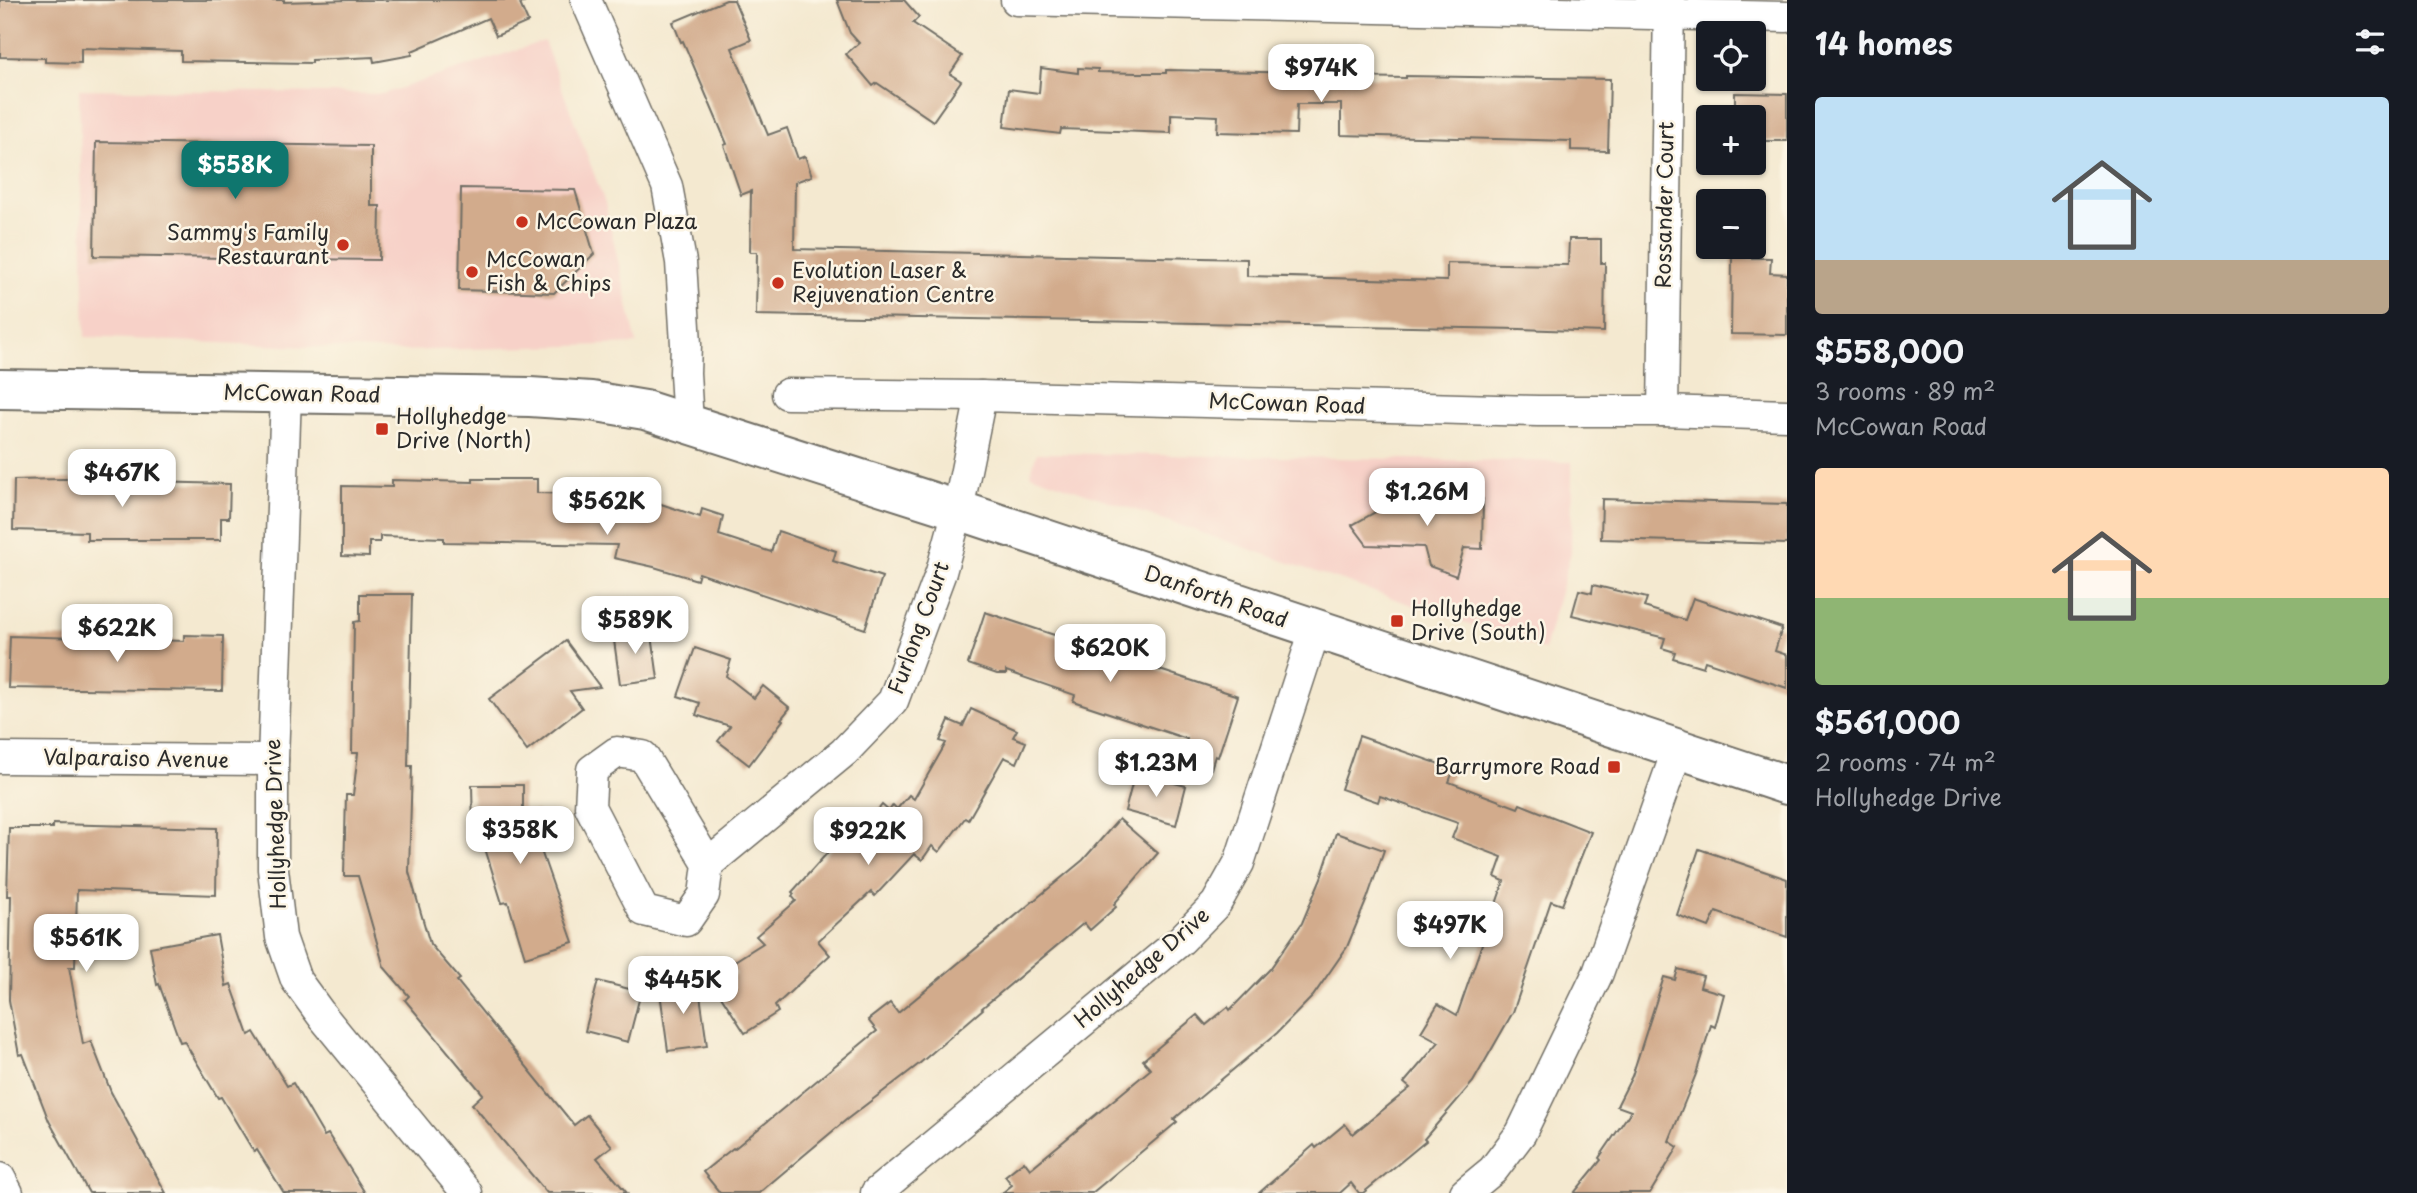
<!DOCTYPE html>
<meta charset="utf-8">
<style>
:root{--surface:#171b24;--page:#242831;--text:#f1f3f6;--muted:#9ea1a6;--accent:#0f766e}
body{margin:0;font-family:"Playpen Sans",sans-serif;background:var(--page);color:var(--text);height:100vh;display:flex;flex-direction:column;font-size:26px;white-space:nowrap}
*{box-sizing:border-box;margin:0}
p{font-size:23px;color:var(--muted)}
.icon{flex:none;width:38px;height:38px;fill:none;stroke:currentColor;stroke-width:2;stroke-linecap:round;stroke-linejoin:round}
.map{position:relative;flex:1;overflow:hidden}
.panel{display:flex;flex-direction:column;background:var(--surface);width:630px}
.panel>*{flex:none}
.tools{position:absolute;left:1696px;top:21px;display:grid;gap:14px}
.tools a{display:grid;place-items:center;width:70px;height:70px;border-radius:7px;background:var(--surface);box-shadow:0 2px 5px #0004;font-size:35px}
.price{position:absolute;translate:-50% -60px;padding:0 16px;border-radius:14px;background:#fff;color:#222;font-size:23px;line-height:46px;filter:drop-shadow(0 2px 4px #0008)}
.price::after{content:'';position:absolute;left:50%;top:42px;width:21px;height:16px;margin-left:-10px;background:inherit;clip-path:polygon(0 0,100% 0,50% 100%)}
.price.active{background:var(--accent);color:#fff}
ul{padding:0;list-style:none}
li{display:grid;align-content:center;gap:14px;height:371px;padding:0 28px}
li span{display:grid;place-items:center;height:217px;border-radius:7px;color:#555}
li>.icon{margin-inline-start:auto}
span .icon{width:126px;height:126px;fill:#fffc;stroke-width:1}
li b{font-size:30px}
h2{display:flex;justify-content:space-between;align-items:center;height:84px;padding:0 28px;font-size:30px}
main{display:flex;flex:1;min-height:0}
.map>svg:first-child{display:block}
.built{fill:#f7d1c8}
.building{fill:#d2ab8c}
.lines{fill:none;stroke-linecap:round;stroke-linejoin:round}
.minor-casing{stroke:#716e65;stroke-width:33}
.secondary-casing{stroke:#716e65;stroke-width:42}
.minor{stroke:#fff;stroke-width:30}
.secondary{stroke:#fff;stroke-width:38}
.poi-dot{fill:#c8321e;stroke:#fcf5e5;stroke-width:2.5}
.labels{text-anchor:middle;stroke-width:5;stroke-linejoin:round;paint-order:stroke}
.street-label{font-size:21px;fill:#2b2b2b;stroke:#fcf5e5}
.poi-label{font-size:21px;fill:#2b2b2b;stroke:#fcf5e5;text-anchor:start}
</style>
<main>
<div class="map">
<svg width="1787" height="1193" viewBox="0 0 1787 1193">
<rect width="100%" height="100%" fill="#fcf5e5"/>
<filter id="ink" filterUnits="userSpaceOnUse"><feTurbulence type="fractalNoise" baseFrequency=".0143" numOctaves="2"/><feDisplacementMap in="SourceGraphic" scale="14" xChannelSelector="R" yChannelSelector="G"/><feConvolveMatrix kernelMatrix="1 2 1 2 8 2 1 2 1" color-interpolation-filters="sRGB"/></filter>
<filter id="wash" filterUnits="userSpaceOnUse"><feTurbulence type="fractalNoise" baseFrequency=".00686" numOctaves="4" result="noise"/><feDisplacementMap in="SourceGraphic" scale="28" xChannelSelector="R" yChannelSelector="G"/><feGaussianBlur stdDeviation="1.57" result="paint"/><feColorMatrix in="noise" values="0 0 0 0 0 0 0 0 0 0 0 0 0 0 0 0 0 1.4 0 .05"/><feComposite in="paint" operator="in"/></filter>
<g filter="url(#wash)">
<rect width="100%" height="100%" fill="#f4e9d0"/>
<!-- built -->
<g class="built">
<polygon points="544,41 605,203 637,344 400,351 85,337 79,89 383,94"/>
<polygon points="1037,453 1572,462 1571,552 1544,650 1030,474"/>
</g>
<g id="blocks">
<!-- building -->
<g class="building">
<polygon points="0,0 284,0 284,2 348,0 530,0 520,4 528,22 496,36 488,18 412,51 412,55 374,62 373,57 312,60 312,63 181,61 181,51 81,48 81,63 45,62 45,58 0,57"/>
<polygon points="726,0 734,0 751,40 732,48 768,135 787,128 798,159 805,156 812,176 795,182 794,249 1247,259 1247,276 1447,281 1447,263 1568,265 1569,239 1601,239 1601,263 1605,263 1604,332 1520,329 756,315 757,252 750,252 751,191 741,195 724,145 727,144 683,41 681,42 673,22"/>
<polygon points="837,0 904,0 919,17 913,23 962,56 950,74 961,81 933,121 877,83 873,86 846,54 859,43 850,33"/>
<polygon points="1041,68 1078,73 1078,68 1098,69 1098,72 1137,73 1166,73 1166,70 1219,71 1346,74 1346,77 1406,78 1406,76 1610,79 1608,151 1571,150 1571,141 1341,135 1341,104 1297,104 1296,134 1217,132 1218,116 1171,114 1171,133 1061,129 1060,134 1004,127 1009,89 1039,93"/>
<polygon points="1735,93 1787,94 1787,141 1754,141 1754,117 1735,117"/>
<polygon points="96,142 371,146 371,206 380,206 379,260 94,256"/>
<polygon points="461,188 575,190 594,254 554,293 459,290"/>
<polygon points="1732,258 1771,258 1770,273 1787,274 1787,335 1731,334"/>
<polygon points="112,478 111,481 230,484 229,518 221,518 221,540 87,540 87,532 13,530 14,480"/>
<polygon points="473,479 537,479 537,493 619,495 658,503 700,517 702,509 723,516 719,535 771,552 778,531 836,551 833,561 882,577 865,629 699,573 697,580 654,567 614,558 617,545 444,542 444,538 380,536 380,542 369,542 369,557 342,556 342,486 392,487 392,480 473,482"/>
<polygon points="1381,497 1483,499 1482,549 1464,548 1456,576 1429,566 1424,547 1367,545 1352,525 1381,509"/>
<polygon points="1602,499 1787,504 1787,544 1601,539"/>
<polygon points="1593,585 1647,598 1644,607 1685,620 1693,598 1782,628 1775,651 1787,655 1787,688 1705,661 1703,667 1673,658 1675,652 1662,648 1665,638 1572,615 1579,590 1592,593"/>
<polygon points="360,594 412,594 408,766 412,766 409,872 430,944 460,979 457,981 574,1125 587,1115 612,1146 597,1158 627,1193 547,1193 472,1104 483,1094 405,1000 409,996 384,967 358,876 344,876 346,795 353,795 358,753 352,753 354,622 360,621"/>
<polygon points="985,612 1238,696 1218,757 1215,756 1211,769 1181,760 1187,739 1073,701 1075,695 1006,671 1006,674 997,674 968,664"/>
<polygon points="651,628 658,679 620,684 613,633"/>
<polygon points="184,635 223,636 222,691 8,688 10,636 184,641"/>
<polygon points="566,641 600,687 570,691 582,708 527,751 489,699"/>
<polygon points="695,648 731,660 726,676 754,698 763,686 790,708 781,719 783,720 749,765 718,741 730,726 696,715 700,703 678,696"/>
<polygon points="971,709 1017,730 1013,737 1026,742 1017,763 1004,757 968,820 965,818 939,852 932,846 922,860 914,854 875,896 871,892 818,941 830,955 775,1006 778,1012 745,1033 710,979 737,975 730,964 763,943 756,936 796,901 792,896 794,894 792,892 839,840 848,848 882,805 889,811 893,805 897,809 909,795 914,799 946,743 940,741 949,720 963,726"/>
<polygon points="1359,736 1454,769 1449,782 1518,808 1520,804 1591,832 1562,905 1551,901 1513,1012 1473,1082 1424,1139 1426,1141 1363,1193 1359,1193 1351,1183 1340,1193 1259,1193 1314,1145 1316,1148 1345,1124 1353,1134 1410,1088 1404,1083 1439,1042 1421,1032 1438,1004 1457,1015 1504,881 1495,877 1502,857 1452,838 1458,823 1380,796 1378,802 1341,789"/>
<polygon points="1135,773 1186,786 1176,825 1125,811"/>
<polygon points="472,785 523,785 523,812 537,811 538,842 573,942 525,957 508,902 502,903 479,829 473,829"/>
<polygon points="1119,819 1158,853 1114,904 1116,907 1090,930 1084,923 982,1008 983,1009 919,1064 846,1120 759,1193 720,1193 703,1172 733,1148 734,1149 872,1035 877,1031 868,1020 890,1003 898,1013 1083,860"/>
<polygon points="53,824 217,828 216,895 77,890 75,967 69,967 83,1044 91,1041 111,1092 166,1193 89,1193 49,1121 23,1054 19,1055 9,1000 11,896 7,896 9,828 53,828"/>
<polygon points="1336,833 1384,850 1367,899 1347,947 1313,996 1277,1033 1174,1119 1177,1122 1092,1193 1002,1193 1012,1185 1005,1176 1024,1161 1030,1169 1151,1069 1143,1060 1197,1015 1206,1025 1228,1007 1230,1010 1270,969 1302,923 1321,878"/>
<polygon points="1699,849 1787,879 1787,937 1716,912 1709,927 1677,915"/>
<polygon points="217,935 226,986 231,984 249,1035 254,1032 287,1086 293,1083 324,1136 328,1134 365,1193 284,1193 257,1150 254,1152 221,1097 218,1098 184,1041 180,1042 159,984 157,985 150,947"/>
<polygon points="1678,969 1703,976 1700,987 1724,994 1715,1027 1711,1025 1696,1074 1669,1141 1678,1147 1650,1193 1574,1193 1601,1160 1599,1158 1631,1111 1617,1106 1632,1076 1664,977 1675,980"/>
<polygon points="698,980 707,1046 668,1051 659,985"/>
<polygon points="598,981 641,992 628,1042 585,1031"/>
</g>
</g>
</g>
<g filter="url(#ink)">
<use href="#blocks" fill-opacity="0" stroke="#716e65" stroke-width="2"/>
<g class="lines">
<!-- minor casing -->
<g class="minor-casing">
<g id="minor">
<polyline points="586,0 667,186 681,262 686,344 685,373 688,423"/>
<polyline points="1016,0 1787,17"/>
<polyline points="286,394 273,760 273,869 281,937 296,980 323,1017 467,1193"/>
<polyline points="787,394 981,396 1538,411 1663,411 1787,415"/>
<polyline points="1663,411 1669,0"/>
<polyline points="0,758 273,760"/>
<polyline points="708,864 643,756 617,752 592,770 590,807 644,911 686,921 704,895 708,864 844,752 893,701 941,572 958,510 981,396"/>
<polyline points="0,1178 8,1193"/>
<polyline points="876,1193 1181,940 1216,904 1239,863 1315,630"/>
<polyline points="1465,1193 1493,1170 1521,1133 1598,973 1678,748"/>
</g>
</g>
<!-- secondary casing -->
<g class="secondary-casing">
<polyline id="secondary" points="0,389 530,397 591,401 645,410 958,510 1787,785"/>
</g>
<!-- minor -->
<use href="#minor" class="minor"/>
<!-- secondary -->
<use href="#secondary" class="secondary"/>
</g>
</g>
<!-- markers -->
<g class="poi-dot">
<circle cx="522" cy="222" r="7"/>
<circle cx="343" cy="245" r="7"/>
<circle cx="472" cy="272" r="7"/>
<circle cx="778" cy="283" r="7"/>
<rect x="375" y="422" width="14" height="14" rx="3.5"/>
<rect x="1390" y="614" width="14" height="14" rx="3.5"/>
<rect x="1607" y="760" width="14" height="14" rx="3.5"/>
</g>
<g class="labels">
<!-- street labels -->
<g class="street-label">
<text transform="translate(1665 205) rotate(-89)" y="7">Rossander Court</text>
<text transform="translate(302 394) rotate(1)" y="7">McCowan Road</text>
<text transform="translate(1287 404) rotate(2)" y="7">McCowan Road</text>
<text transform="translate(1216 597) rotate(19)" y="7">Danforth Road</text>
<text transform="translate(919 628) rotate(-70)" y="7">Furlong Court</text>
<text transform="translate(136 759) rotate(1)" y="7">Valparaiso Avenue</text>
<text transform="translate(276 824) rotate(-92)" y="7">Hollyhedge Drive</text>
<text transform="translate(1142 968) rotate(-41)" y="7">Hollyhedge Drive</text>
</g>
<!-- poi labels -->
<g class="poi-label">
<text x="536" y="229">McCowan Plaza</text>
<text x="329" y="240" text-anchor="end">Sammy's Family<tspan x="329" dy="24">Restaurant</tspan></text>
<text x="486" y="267">McCowan<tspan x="486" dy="24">Fish &amp; Chips</tspan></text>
<text x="792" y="278">Evolution Laser &amp;<tspan x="792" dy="24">Rejuvenation Centre</tspan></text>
<text x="396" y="424">Hollyhedge<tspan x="396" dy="24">Drive (North)</tspan></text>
<text x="1411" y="616">Hollyhedge<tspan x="1411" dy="24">Drive (South)</tspan></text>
<text x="1600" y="774" text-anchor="end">Barrymore Road</text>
</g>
</g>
</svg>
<div class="tools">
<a><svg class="icon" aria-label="locate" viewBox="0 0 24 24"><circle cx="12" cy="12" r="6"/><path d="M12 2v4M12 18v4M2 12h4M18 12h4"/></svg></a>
<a>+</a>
<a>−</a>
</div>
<b class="price" style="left:1321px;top:104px">$974K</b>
<b class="price active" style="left:235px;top:201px">$558K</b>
<b class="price" style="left:122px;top:509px">$467K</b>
<b class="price" style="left:1427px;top:528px">$1.26M</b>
<b class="price" style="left:607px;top:537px">$562K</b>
<b class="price" style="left:635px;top:656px">$589K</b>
<b class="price" style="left:117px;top:664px">$622K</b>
<b class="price" style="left:1110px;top:684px">$620K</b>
<b class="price" style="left:1156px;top:799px">$1.23M</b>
<b class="price" style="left:520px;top:866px">$358K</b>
<b class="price" style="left:868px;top:867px">$922K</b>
<b class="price" style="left:1450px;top:961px">$497K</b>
<b class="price" style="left:86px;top:974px">$561K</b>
<b class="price" style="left:683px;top:1016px">$445K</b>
</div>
<section class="panel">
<h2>14 homes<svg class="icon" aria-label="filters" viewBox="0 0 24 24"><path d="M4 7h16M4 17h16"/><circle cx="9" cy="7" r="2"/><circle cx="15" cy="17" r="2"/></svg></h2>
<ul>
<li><span style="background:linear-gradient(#bfe0f5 75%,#b9a48a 0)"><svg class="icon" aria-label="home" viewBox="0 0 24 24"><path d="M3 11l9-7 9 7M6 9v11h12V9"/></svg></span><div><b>$558,000</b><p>3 rooms · 89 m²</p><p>McCowan Road</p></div></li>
<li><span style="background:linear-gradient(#ffd9b3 60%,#8fb573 0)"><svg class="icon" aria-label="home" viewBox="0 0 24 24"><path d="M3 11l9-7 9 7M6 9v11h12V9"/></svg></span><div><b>$561,000</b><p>2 rooms · 74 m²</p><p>Hollyhedge Drive</p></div></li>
</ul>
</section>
</main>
